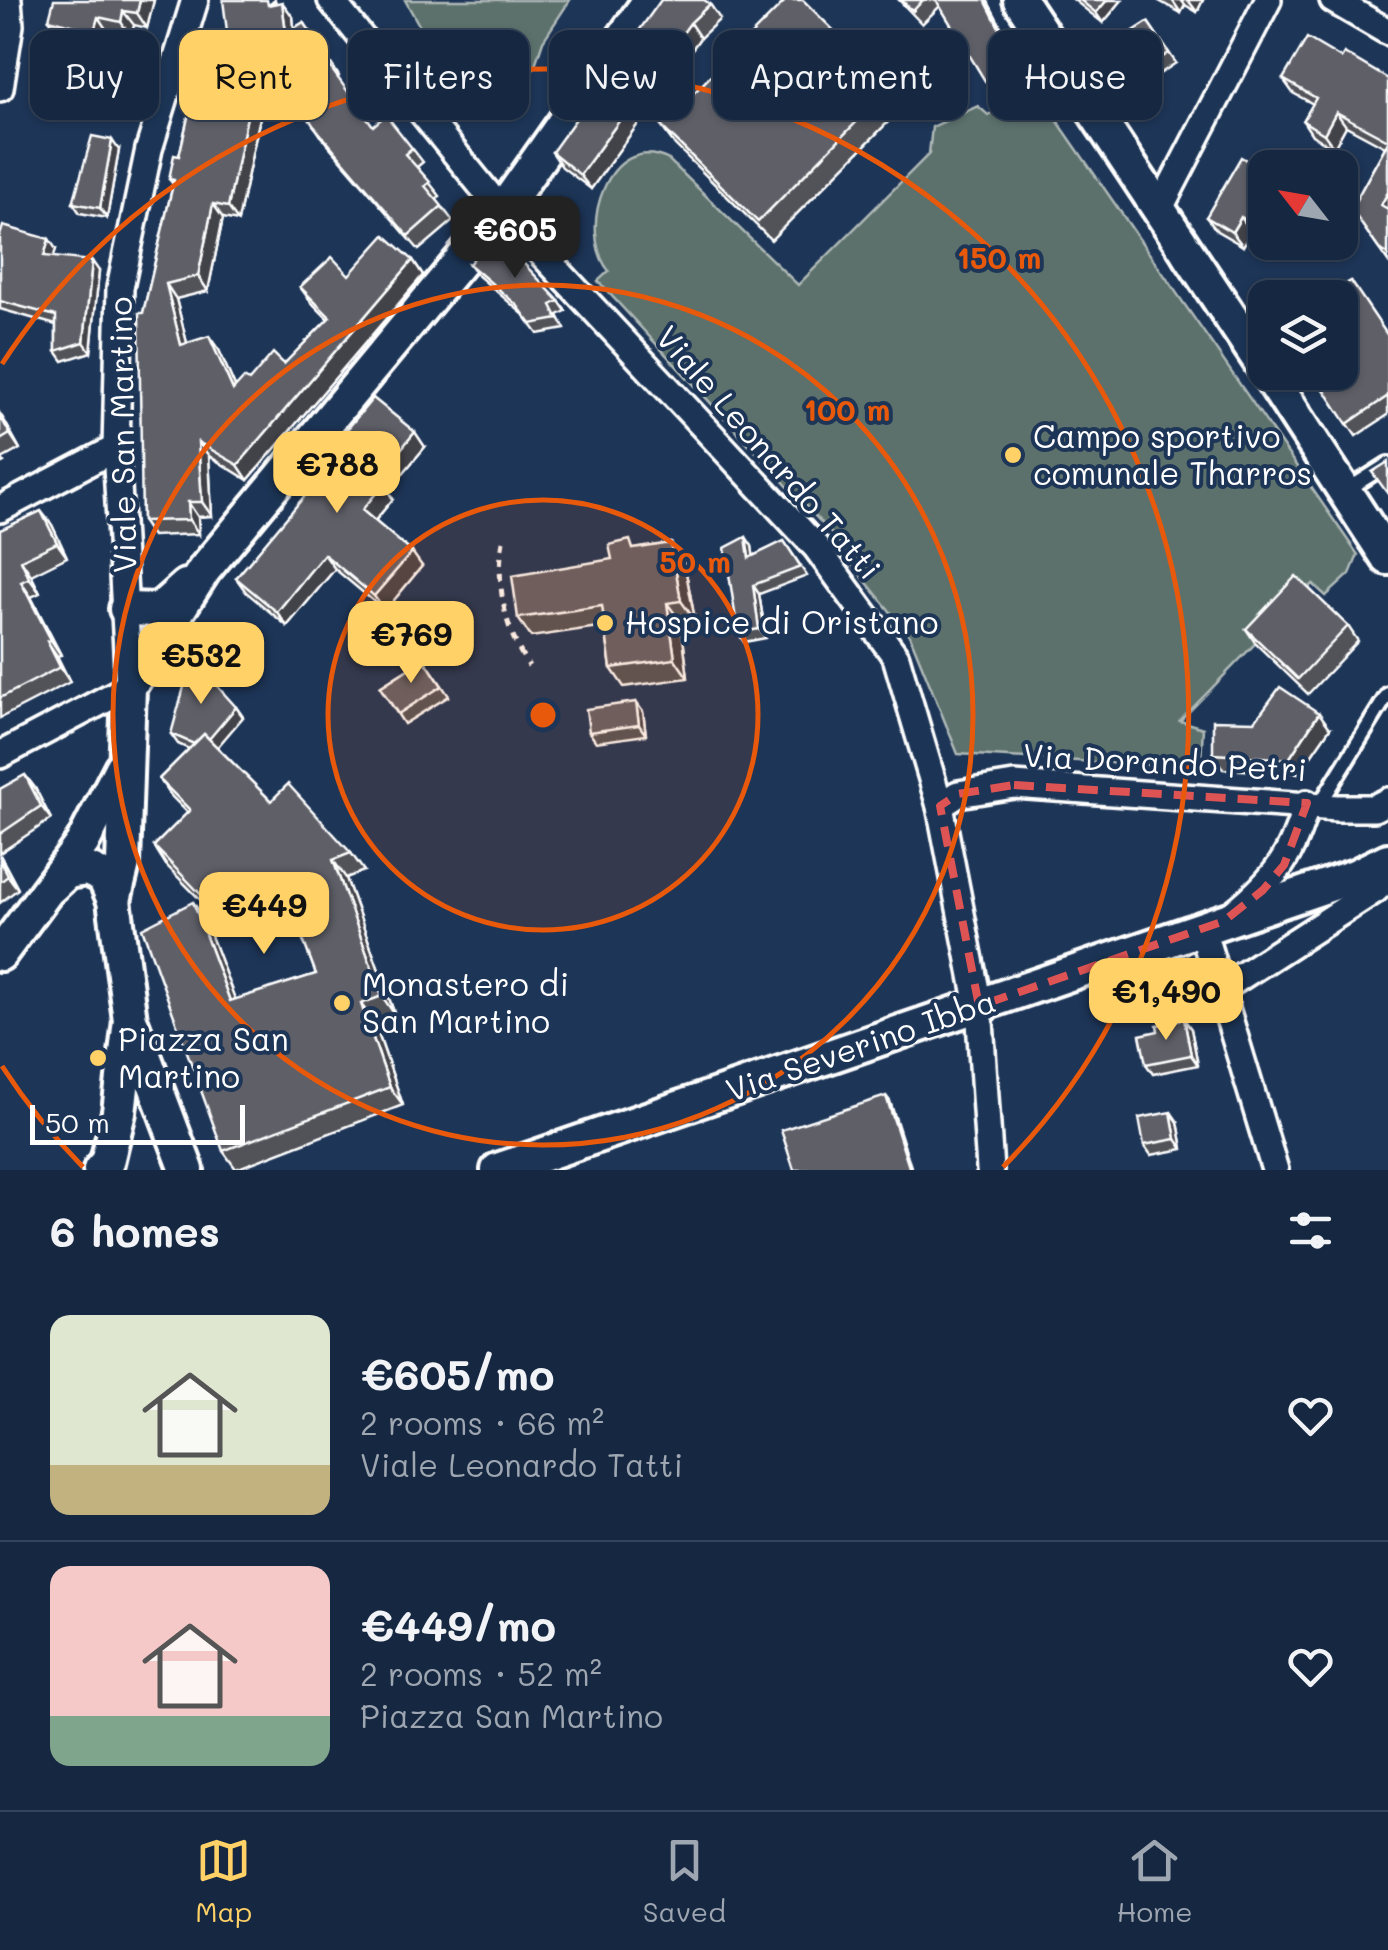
<!DOCTYPE html>
<meta charset="utf-8">
<style>
:root{--surface:#162841;--page:#23344c;--text:#f1f3f6;--muted:#9ea6b1;--line:#35445a;--accent:#ffd166}
body{margin:0;font-family:Mali,sans-serif;background:var(--page);color:var(--text);height:100vh;display:flex;flex-direction:column;font-size:38px;white-space:nowrap}
*{box-sizing:border-box;margin:0}
p{font-size:32px;color:var(--muted)}
.icon{flex:none;width:55px;height:55px;fill:none;stroke:currentColor;stroke-width:2;stroke-linecap:round;stroke-linejoin:round}
.map{position:relative;height:1170px;overflow:hidden}
.sheet{display:flex;flex-direction:column;background:var(--surface);flex:1}
.sheet>*{flex:none}
.guide{position:absolute;left:30px;top:30px;width:1330px;height:90px;display:flex;gap:20px}
.needle{width:65px;rotate:301deg}
.fabs{position:absolute;left:1248px;top:150px;display:grid;gap:20px}
.fabs a{display:grid;place-items:center;width:110px;height:110px;border-radius:20px;background:var(--surface);box-shadow:0 2px 8px #0004,0 0 0 2px var(--line);font-size:50px}
.scale{position:absolute;left:30px;bottom:25px;width:215px;box-sizing:border-box;padding-left:10px;border:5px solid #fff;border-top:0;font-size:28px;line-height:35px;white-space:nowrap;color:#fff;-webkit-text-stroke:8px #1d3557;paint-order:stroke}
.price{position:absolute;translate:-50% -85px;padding:0 22px;border-radius:20px;background:var(--accent);color:#111;font-size:32px;line-height:65px;filter:drop-shadow(0 2px 5px #0008)}
.price::after{content:'';position:absolute;left:50%;top:60px;width:30px;height:22px;margin-left:-15px;background:inherit;clip-path:polygon(0 0,100% 0,50% 100%)}
.price.on{background:#222;color:#fff}
ul{padding:0;list-style:none}
li{display:flex;align-items:center;gap:30px;height:250px;padding:0 50px}
li+li{border-top:2px solid var(--line)}
li span{display:grid;place-items:center;flex:none;width:280px;height:200px;border-radius:20px;color:#555}
li>.icon{margin-inline-start:auto}
span .icon{width:120px;height:120px;fill:#fffc;stroke-width:1}
li b{font-size:42px}
h2{display:flex;justify-content:space-between;align-items:center;height:120px;padding:0 50px;font-size:42px}
.pill{padding:0 35px;border-radius:20px;background:var(--surface);box-shadow:0 2px 8px #0004,0 0 0 2px var(--line);font-size:35px;line-height:90px}
.pill.on{background:var(--accent);color:#111}
.tabs{display:flex;justify-content:space-around;align-items:center;height:140px;border-top:2px solid var(--line);background:var(--surface);font-size:28px;color:var(--muted)}
.tabs a{display:grid;justify-items:center;gap:5px}
.tabs .on{color:var(--accent)}
.map>svg:first-child{display:block}
.garden{fill:#5c716c;stroke:#aeb8b6;stroke-width:2.5}
.lines{fill:none;stroke-linecap:round;stroke-linejoin:round}
.service-casing{stroke:#fff;stroke-width:20}
.minor-casing{stroke:#fff;stroke-width:32}
.tertiary-casing{stroke:#fff;stroke-width:40}
.path{stroke:#fff;stroke-width:5;stroke-dasharray:8 8;stroke-linecap:butt}
.service{stroke:#1d3557;stroke-width:12}
.minor{stroke:#1d3557;stroke-width:25}
.tertiary{stroke:#1d3557;stroke-width:32}
.wall{fill:#515259;stroke:#fff;stroke-width:2.5}
.shaded-wall{fill:#424249;stroke:#fff;stroke-width:2.5}
.building{fill:#5e5f68;stroke:#fff;stroke-width:2.5}
.marked{fill:none;stroke:#de5353;stroke-width:8;stroke-dasharray:20 12;stroke-linejoin:round}
.ring{fill:none;stroke:#e8590c;stroke-width:5}
.poi-dot{fill:#ffd166;stroke:#1d3557;stroke-width:4}
.labels{text-anchor:middle;stroke-width:8;stroke-linejoin:round;paint-order:stroke}
.street-label{font-size:32px;fill:#fff;stroke:#1d3557}
.poi-label{font-size:32px;fill:#fff;stroke:#1d3557;text-anchor:start}
.centre{fill:#e8590c;stroke:#1d3557;stroke-width:5}
.ring-label{font-size:30px;text-anchor:middle;font-weight:bold;fill:#e8590c;stroke:#1d3557;stroke-width:8;stroke-linejoin:round;paint-order:stroke}
</style>
<div class="map">
<svg width="1388" height="1170" viewBox="0 0 1388 1170">
<rect width="100%" height="100%" fill="#1d3557"/>
<filter id="ink" filterUnits="userSpaceOnUse"><feTurbulence type="fractalNoise" baseFrequency=".01" numOctaves="2"/><feDisplacementMap in="SourceGraphic" scale="20" xChannelSelector="R" yChannelSelector="G"/><feConvolveMatrix kernelMatrix="1 2 1 2 8 2 1 2 1" color-interpolation-filters="sRGB"/></filter>
<g filter="url(#ink)">
<!-- garden -->
<g class="garden">
<polygon points="405,0 570,0 543,41 534,68 465,107"/>
<path d="M1034 87 1358 555 1350 574 1326 596 1313 584 1180 721 1203 728 1201 760 1182 759 1180 767 958 754 910 636 847 558 839 542 598 281 609 271C576 231 608 129 669 160L798 285 929 154 932 127 978 106 988 115Z"/>
</g>
<g class="lines">
<!-- service casing -->
<g class="service-casing">
<g id="service">
<polyline points="1347,490 1388,464"/>
<polyline points="1320,804 1388,694"/>
</g>
</g>
<!-- minor casing -->
<g class="minor-casing">
<g id="minor">
<polyline points="331,0 502,211 816,547 896,657 940,806 979,1006 990,1170"/>
<polyline points="1333,0 1388,32"/>
<polyline points="0,88 10,25 8,0"/>
<polyline points="1160,208 1268,0"/>
<polyline points="0,509 116,448"/>
<polyline points="0,755 129,687 116,448 120,288 149,149 195,0"/>
<polyline points="940,806 958,794 1014,785 1337,808 1374,808 1388,801"/>
<path d="M1235 912C1277 878 1292 855 1307 803"/>
<polyline points="1202,929 1275,1170"/>
<polyline points="1220,990 1375,890 1388,878"/>
</g>
</g>
<!-- tertiary casing -->
<g class="tertiary-casing">
<g id="tertiary">
<polyline points="1020,0 1265,369"/>
<polyline points="1267,372 1388,558"/>
<polyline points="126,609 159,610 186,586"/>
<polyline points="52,886 67,872 87,869 104,877 114,900 130,1020 119,1112 107,1162 100,1170"/>
<polyline points="114,900 123,864 129,687 204,570 502,211 650,0"/>
<polyline points="0,954 83,842 121,768"/>
<polyline points="132,1024 187,1170"/>
<polyline points="498,1170 1355,876 1388,860"/>
</g>
</g>
<!-- path -->
<path class="path" d="M503 541C495 583 505 632 529 666"/>
<!-- service -->
<use href="#service" class="service"/>
<!-- minor -->
<use href="#minor" class="minor"/>
<!-- tertiary -->
<use href="#tertiary" class="tertiary"/>
</g>
<!-- wall -->
<g class="wall">
<polygon points="154,0 147,28 134,25 131,37 108,32 104,45 59,33 49,19"/>
<polygon points="275,0 276,3 293,17 294,28 304,22 339,76 337,78 373,126 412,148 423,162 417,167 440,196 436,199 453,221 419,250 323,139 272,61 238,221 223,218 208,291 176,299 187,343 219,350 235,387 284,364 328,319 311,302 300,287 413,260 423,275 248,480 209,456 212,516 198,517 199,534 152,536 142,521 143,313 173,184 169,179 179,156 189,113 185,108 228,39"/>
<polygon points="899,0 987,0 1028,78 994,94 940,6 922,24"/>
<polygon points="1074,0 1122,0 1103,23"/>
<polygon points="1157,0 1203,0 1197,12 1185,5 1181,13"/>
<polygon points="710,4 720,19 700,38 591,189 562,167 552,152"/>
<polygon points="1148,22 1176,63 1143,85 1140,81 1126,89 1101,52"/>
<polygon points="1341,58 1388,79 1388,262 1351,209 1385,147 1346,126 1334,148 1312,135 1303,121 1313,104 1293,93 1283,79"/>
<polygon points="891,87 904,106 771,240 675,145 661,126"/>
<polygon points="119,150 107,218 80,213 73,203"/>
<polygon points="1265,171 1265,240 1251,232 1243,246 1217,231 1206,217"/>
<polygon points="0,236 56,249 53,257 99,271 91,352 63,361 56,351 56,325 0,309"/>
<polygon points="1269,242 1291,242 1286,252"/>
<polygon points="469,264 559,301 566,311 558,315 565,329 538,334 524,315 476,274"/>
<polygon points="1388,335 1388,415 1356,436 1322,386 1344,371"/>
<polygon points="0,414 20,449 2,459 4,462 0,464"/>
<polygon points="425,447 388,491 393,499 375,521 422,566 385,611 335,569 287,626 246,592 236,578 327,470 321,461"/>
<polygon points="52,525 67,557 31,575 40,593 31,597 61,655 57,656 70,682 0,718 0,530"/>
<polygon points="784,541 807,576 759,594 766,638 744,642 738,633 752,546 753,556"/>
<polygon points="671,543 684,562 695,620 681,622 688,678 624,687 611,668 605,626 531,637 518,618 612,559 636,549"/>
<polygon points="1348,626 1358,641 1308,694 1256,644 1246,629"/>
<polygon points="424,659 449,696 404,724 380,687"/>
<polygon points="236,707 243,717 217,747 271,801 351,853 364,871 346,878 395,1015 374,1022 403,1105 236,1169 223,1151 193,902 205,920 235,1000 316,974 288,899 229,929 166,865 154,846 188,813 172,797 159,779 189,749 178,744 171,734"/>
<polygon points="643,712 646,735 596,742 589,732"/>
<polygon points="1330,728 1299,773 1223,769 1213,754"/>
<polygon points="25,775 35,788 51,819 0,853 0,789"/>
<polygon points="0,855 18,889 0,903"/>
<polygon points="1184,1019 1191,1029 1198,1065 1153,1074 1146,1064 1158,1031"/>
<polygon points="1178,1122 1183,1149 1151,1155 1144,1145"/>
</g>
<!-- shaded-wall -->
<g class="shaded-wall">
<polygon points="140,0 154,0 147,28 137,13"/>
<polygon points="985,0 987,0 1028,78 1018,65"/>
<polygon points="1107,0 1122,0 1103,23 1096,13"/>
<polygon points="1172,0 1181,0 1185,5 1181,13"/>
<polygon points="1188,0 1203,0 1197,12"/>
<polygon points="282,2 293,17 296,48 286,33"/>
<polygon points="123,11 134,25 131,37 121,22"/>
<polygon points="98,17 108,32 104,45 94,31"/>
<polygon points="690,23 700,38 591,189 580,175"/>
<polygon points="262,45 272,60 238,221 228,207"/>
<polygon points="1336,112 1346,126 1334,148 1324,134"/>
<polygon points="112,140 119,150 107,218 100,208"/>
<polygon points="1388,192 1388,215 1381,205"/>
<polygon points="213,204 223,218 208,291 198,276"/>
<polygon points="1241,217 1251,232 1243,246 1232,232"/>
<polygon points="49,239 56,249 51,266 44,256"/>
<polygon points="1279,242 1291,242 1286,252"/>
<polygon points="413,260 423,275 248,480 238,465"/>
<polygon points="92,261 99,271 91,352 84,342"/>
<polygon points="166,284 176,299 191,359 181,345"/>
<polygon points="209,336 219,350 243,405 233,390"/>
<polygon points="0,414 4,420 20,449 10,434"/>
<polygon points="415,432 425,447 388,491 393,499 372,524 362,510 376,479"/>
<polygon points="198,442 209,456 212,516 202,502"/>
<polygon points="188,502 198,517 199,534 189,520"/>
<polygon points="41,511 52,525 67,557 57,543"/>
<polygon points="746,537 752,546 755,567 749,558"/>
<polygon points="671,543 684,562 695,620 681,601"/>
<polygon points="412,552 422,566 385,611 374,596"/>
<polygon points="324,554 335,569 287,626 277,612"/>
<polygon points="21,560 31,575 40,593 29,578"/>
<polygon points="21,582 31,597 61,655 51,640"/>
<polygon points="753,585 759,594 766,638 759,629"/>
<polygon points="667,603 681,622 688,678 675,659"/>
<polygon points="47,641 57,656 70,682 60,667"/>
<polygon points="636,702 643,712 646,735 639,725"/>
<polygon points="236,707 243,717 209,757 202,747"/>
<polygon points="1319,713 1330,728 1299,773 1289,759"/>
<polygon points="25,775 35,788 51,819 41,806"/>
<polygon points="0,855 18,889 8,876 0,860"/>
<polygon points="333,860 346,878 395,1015 382,996"/>
<polygon points="193,902 205,920 243,1020 230,1001"/>
<polygon points="361,1004 374,1022 403,1105 390,1087"/>
<polygon points="1184,1019 1191,1029 1198,1065 1191,1055"/>
<polygon points="886,1096 890,1101 912,1170 910,1170"/>
<polygon points="1171,1112 1178,1122 1183,1149 1176,1139"/>
</g>
<!-- building -->
<g class="building">
<polygon points="54,0 140,0 137,13 123,11 121,22 98,17 94,31 49,19"/>
<polygon points="223,0 267,0 268,5 282,2 286,33 304,22 329,62 327,63 373,126 386,115 412,148 405,154 430,182 425,186 442,206 408,236 313,125 262,45 228,207 213,204 198,276 166,284 181,345 209,336 233,390 244,378 249,381 273,353 284,364 330,317 300,287 332,257 349,275 385,235 413,260 238,465 198,442 202,502 188,502 189,520 142,521 139,313 143,313 174,180 169,179 174,155 179,156 190,109 185,108 200,32 228,39"/>
<polygon points="661,0 704,0 710,4 690,23 580,175 552,152"/>
<polygon points="786,0 803,0 891,87 758,222 661,126"/>
<polygon points="901,0 923,0 913,11"/>
<polygon points="936,0 985,0 1018,65 985,81"/>
<polygon points="1080,0 1107,0 1096,13"/>
<polygon points="1148,22 1169,53 1136,75 1133,70 1119,79 1101,52"/>
<polygon points="1307,38 1341,58 1344,53 1388,79 1388,140 1336,112 1324,134 1303,121 1316,98 1283,79"/>
<polygon points="92,136 112,140 100,208 73,203"/>
<polygon points="1388,142 1388,192 1381,205 1388,209 1388,254 1379,249 1351,209"/>
<polygon points="1241,157 1265,171 1265,231 1241,217 1232,232 1206,217"/>
<polygon points="3,226 49,239 44,256 92,261 84,342 56,351 56,316 0,301 0,236"/>
<polygon points="495,233 559,301 551,305 558,319 531,324 517,305 469,264"/>
<polygon points="1351,281 1388,336 1388,396 1347,424 1322,386 1344,371 1340,364 1340,298 1321,298"/>
<polygon points="373,398 415,432 376,479 383,485 362,510 412,552 374,596 324,554 277,612 236,578 328,468 321,461"/>
<polygon points="0,416 10,434 0,440"/>
<polygon points="1388,462 1388,494 1372,472"/>
<polygon points="41,511 57,543 21,560 29,578 21,582 51,640 47,641 60,667 0,698 0,530"/>
<polygon points="746,537 749,558 784,541 801,567 753,585 759,629 738,633 725,548"/>
<polygon points="630,540 633,549 671,543 681,601 667,603 675,659 611,668 602,606 518,618 512,576 612,559 609,545"/>
<polygon points="1296,576 1348,626 1298,679 1246,629"/>
<polygon points="192,658 236,707 209,739 204,734 194,744 171,734"/>
<polygon points="424,659 442,686 398,714 380,687"/>
<polygon points="1280,687 1319,713 1289,759 1213,754 1213,720 1255,721"/>
<polygon points="636,702 639,725 589,732 586,709"/>
<polygon points="204,734 271,801 288,784 351,853 333,860 382,996 361,1004 390,1087 223,1151 142,928 193,902 230,1001 316,974 280,879 216,910 154,846 190,810 159,779"/>
<polygon points="25,775 41,806 0,834 0,789"/>
<polygon points="0,860 8,876 0,882"/>
<polygon points="1184,1019 1191,1055 1146,1064 1140,1035 1158,1031 1157,1025"/>
<polygon points="886,1096 910,1170 794,1170 781,1130"/>
<polygon points="1171,1112 1176,1139 1144,1145 1139,1118"/>
</g>
</g>
<!-- marked area -->
<path class="marked" d="M1014 785 1307 803 1284 865 1263 890 1224 921 979 1006 940 806 958 794Z"/>
<!-- distance rings -->
<circle cx="543" cy="715" r="215" fill="#e8590c" fill-opacity=".12"/>
<g class="ring">
<circle cx="543" cy="715" r="215"/>
<circle cx="543" cy="715" r="430"/>
<path d="M83 1167A645 645 0 0 1 2 1066M2 364A645 645 0 1 1 1003 1167"/>
</g>
<!-- markers -->
<g class="poi-dot">
<circle cx="1013" cy="455" r="10"/>
<circle cx="605" cy="623" r="10"/>
<circle cx="342" cy="1003" r="10"/>
<circle cx="98" cy="1058" r="10"/>
</g>
<g class="labels">
<!-- street labels -->
<g class="street-label">
<text transform="translate(123 435) rotate(-91)" y="11">Viale San Martino</text>
<text transform="translate(768 453) rotate(49)" y="11">Viale Leonardo Tatti</text>
<text transform="translate(1165 763) rotate(3)" y="11">Via Dorando Petri</text>
<text transform="translate(861 1046) rotate(-19)" y="11">Via Severino Ibba</text>
</g>
<!-- poi labels -->
<g class="poi-label">
<text x="1033" y="448">Campo sportivo<tspan x="1033" dy="37">comunale Tharros</tspan></text>
<text x="625" y="634">Hospice di Oristano</text>
<text x="362" y="996">Monastero di<tspan x="362" dy="37">San Martino</tspan></text>
<text x="118" y="1051">Piazza San<tspan x="118" dy="37">Martino</tspan></text>
</g>
</g>
<circle cx="543" cy="715" r="15" class="centre"/>
<g class="ring-label">
<text x="999" y="269">150 m</text>
<text x="847" y="421">100 m</text>
<text x="695" y="573">50 m</text>
</g>
</svg>
<div class="fabs">
<a><svg class="needle" viewBox="-14 -14 28 28"><path d="M0-13l5 13h-10z" fill="#e53935"/><path d="M0 13l5-13h-10z" fill="#9ea6b1"/></svg></a>
<a><svg class="icon" aria-label="layers" viewBox="0 0 24 24"><path d="M12 4l9 5-9 5-9-5zM3 14l9 5 9-5"/></svg></a>
</div>
<div class="scale">50 m</div>
<b class="price on" style="left:515px;top:281px">€605</b>
<b class="price" style="left:337px;top:516px">€788</b>
<b class="price" style="left:411px;top:686px">€769</b>
<b class="price" style="left:201px;top:707px">€532</b>
<b class="price" style="left:264px;top:957px">€449</b>
<b class="price" style="left:1166px;top:1043px">€1,490</b>
<div class="guide">
<a class="pill">Buy</a>
<a class="pill on">Rent</a>
<a class="pill">Filters</a>
<a class="pill">New</a>
<a class="pill">Apartment</a>
<a class="pill">House</a>
</div>
</div>
<section class="sheet">
<h2>6 homes<svg class="icon" aria-label="filters" viewBox="0 0 24 24"><path d="M4 7h16M4 17h16"/><circle cx="9" cy="7" r="2"/><circle cx="15" cy="17" r="2"/></svg></h2>
<ul>
<li><span style="background:linear-gradient(#dfe7d0 75%,#c2b280 0)"><svg class="icon" aria-label="home" viewBox="0 0 24 24"><path d="M3 11l9-7 9 7M6 9v11h12V9"/></svg></span><div><b>€605/mo</b><p>2 rooms · 66 m²</p><p>Viale Leonardo Tatti</p></div><svg class="icon" aria-label="heart" viewBox="0 0 24 24"><path d="M12 20l-8-8c-3-5 5-10 8-4 3-6 11-1 8 4z"/></svg></li>
<li><span style="background:linear-gradient(#f6c9c9 75%,#7fa58c 0)"><svg class="icon" aria-label="home" viewBox="0 0 24 24"><path d="M3 11l9-7 9 7M6 9v11h12V9"/></svg></span><div><b>€449/mo</b><p>2 rooms · 52 m²</p><p>Piazza San Martino</p></div><svg class="icon" aria-label="heart" viewBox="0 0 24 24"><path d="M12 20l-8-8c-3-5 5-10 8-4 3-6 11-1 8 4z"/></svg></li>
</ul>
</section>
<nav class="tabs">
<a class="on"><svg class="icon" aria-label="map" viewBox="0 0 24 24"><path d="M3 6l6-2 6 2 6-2v14l-6 2-6-2-6 2zM9 4v14M15 6v14"/></svg>Map</a>
<a><svg class="icon" aria-label="saved" viewBox="0 0 24 24"><path d="M7 4h10v16l-5-4-5 4z"/></svg>Saved</a>
<a><svg class="icon" aria-label="home" viewBox="0 0 24 24"><path d="M3 11l9-7 9 7M6 9v11h12V9"/></svg>Home</a>
</nav>
